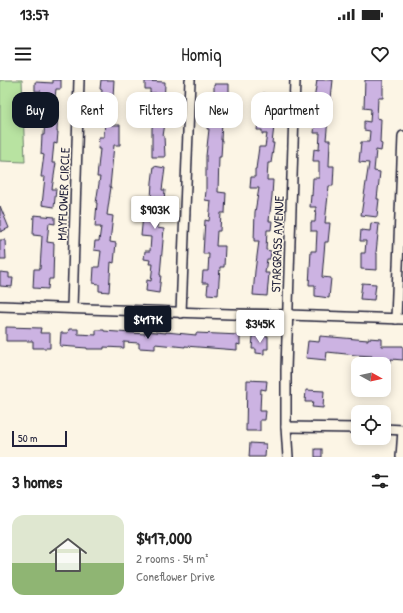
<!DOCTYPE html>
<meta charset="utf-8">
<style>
:root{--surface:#fff;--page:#f6f6f6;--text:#222;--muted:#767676;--line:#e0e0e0;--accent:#111827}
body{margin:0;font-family:"Patrick Hand",sans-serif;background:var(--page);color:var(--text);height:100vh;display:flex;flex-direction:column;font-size:15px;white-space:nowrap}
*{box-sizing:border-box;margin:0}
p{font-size:13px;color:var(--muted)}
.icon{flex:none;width:22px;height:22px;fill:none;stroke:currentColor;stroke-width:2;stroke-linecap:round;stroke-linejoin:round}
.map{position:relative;height:377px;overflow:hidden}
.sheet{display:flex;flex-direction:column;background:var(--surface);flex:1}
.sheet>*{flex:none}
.hud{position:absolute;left:12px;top:12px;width:379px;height:36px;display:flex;gap:8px}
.needle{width:26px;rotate:98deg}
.fabs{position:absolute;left:351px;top:277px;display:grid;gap:8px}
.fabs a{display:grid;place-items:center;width:40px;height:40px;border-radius:8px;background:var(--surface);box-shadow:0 2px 10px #0003;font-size:20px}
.scale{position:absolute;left:12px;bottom:10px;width:55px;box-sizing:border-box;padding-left:4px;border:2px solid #22223b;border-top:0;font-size:11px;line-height:14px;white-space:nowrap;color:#22223b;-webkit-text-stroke:3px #fcf5e5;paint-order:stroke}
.price{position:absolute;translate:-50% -34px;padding:0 9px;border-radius:4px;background:#fff;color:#222;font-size:13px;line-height:26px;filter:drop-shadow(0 1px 2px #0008)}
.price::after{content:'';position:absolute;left:50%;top:24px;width:12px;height:9px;margin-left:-6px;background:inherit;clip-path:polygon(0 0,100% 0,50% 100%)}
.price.selected{background:var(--accent);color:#fff}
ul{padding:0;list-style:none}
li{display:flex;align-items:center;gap:12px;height:100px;padding:0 12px}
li+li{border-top:1px solid var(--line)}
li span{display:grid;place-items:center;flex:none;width:112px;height:80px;border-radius:12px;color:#555}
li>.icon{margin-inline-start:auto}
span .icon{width:48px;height:48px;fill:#fffc;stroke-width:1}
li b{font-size:17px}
h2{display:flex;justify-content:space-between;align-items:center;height:48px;padding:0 12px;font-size:17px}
.chip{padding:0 14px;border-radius:12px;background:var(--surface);box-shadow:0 2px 10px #0003;font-size:14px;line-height:36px}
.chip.selected{background:var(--accent);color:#fff}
.status{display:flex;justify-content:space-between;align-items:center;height:28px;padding:0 20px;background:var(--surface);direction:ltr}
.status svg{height:11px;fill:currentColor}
header{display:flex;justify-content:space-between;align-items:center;height:52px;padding:0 12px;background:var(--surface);font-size:18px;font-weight:600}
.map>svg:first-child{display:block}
.green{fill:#b8e3a1;stroke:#6d826e}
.building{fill:#ccb3e2;stroke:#22223b}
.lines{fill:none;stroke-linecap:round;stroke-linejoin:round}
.street-casing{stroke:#22223b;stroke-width:12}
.street{stroke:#fcf5e5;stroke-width:9}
.labels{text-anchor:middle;stroke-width:3;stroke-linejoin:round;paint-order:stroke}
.street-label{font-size:13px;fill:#22223b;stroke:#fcf5e5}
</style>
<div class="status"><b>13:57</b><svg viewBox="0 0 49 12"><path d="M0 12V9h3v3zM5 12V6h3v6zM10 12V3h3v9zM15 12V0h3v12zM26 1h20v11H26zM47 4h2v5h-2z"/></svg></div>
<header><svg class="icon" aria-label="menu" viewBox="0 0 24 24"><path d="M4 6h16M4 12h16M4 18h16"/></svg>Homiq<svg class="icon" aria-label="heart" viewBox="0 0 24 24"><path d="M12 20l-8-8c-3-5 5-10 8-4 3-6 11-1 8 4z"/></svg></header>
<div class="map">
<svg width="403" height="377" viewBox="0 0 403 377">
<rect width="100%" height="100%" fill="#fcf5e5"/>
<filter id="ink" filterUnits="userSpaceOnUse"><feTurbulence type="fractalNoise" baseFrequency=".025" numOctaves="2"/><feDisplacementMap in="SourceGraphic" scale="8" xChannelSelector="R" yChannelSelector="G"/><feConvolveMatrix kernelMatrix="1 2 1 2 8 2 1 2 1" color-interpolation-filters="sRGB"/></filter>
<g filter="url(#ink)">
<!-- green -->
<polygon class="green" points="0,0 22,0 25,82 0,81"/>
<!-- building -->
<g class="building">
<polygon points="53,0 61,0 61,9 56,9 54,26 58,26 57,52 58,52 57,64 54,63 52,83 56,83 52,109 56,109 54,127 42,125 45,97 41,97 44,75 41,74 42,55 44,55 46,22 40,21 41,11 35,11 35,2 53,3"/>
<polygon points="101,0 114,0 113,18 114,18 111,45 120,45 120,65 114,65 110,107 111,107 107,135 113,136 110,162 116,163 114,183 111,182 109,212 99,211 99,204 93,203 94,187 99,187 101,171 94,170 95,161 99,161 101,147 95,147 97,123 96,123 100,97 97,97 100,69 98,69 99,57 104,57 105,39 99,38 102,10 100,9"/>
<polygon points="317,0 333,0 330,28 329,28 326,60 330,60 329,86 334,86 333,106 329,106 325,143 330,143 328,162 325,162 322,197 331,198 329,218 315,216 315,205 309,205 311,171 316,171 317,151 311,151 311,142 315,142 316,127 310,127 311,115 312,116 313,98 319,98 319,81 313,81 314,69 319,70 320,53 314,53 316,35 320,35 321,21 314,20"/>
<polygon points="365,0 383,0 383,18 378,18 377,38 381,39 380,63 382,64 381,71 376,70 374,91 380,92 377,119 379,119 377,137 361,135 369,83 359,82 361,62 369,62 370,51 364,50 364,41 370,42 371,29 364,28"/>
<polygon points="145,1 165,2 164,31 167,31 163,56 164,56 165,77 152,77 152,48 155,30 156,30 156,13 150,13 150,9 145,9"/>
<polygon points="214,4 229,4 229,24 223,24 221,60 222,60 221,77 219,77 218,112 226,113 225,133 221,133 220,151 217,151 216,166 225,166 224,187 220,187 218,215 207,214 208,203 202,203 203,191 208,191 209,174 203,174 205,140 209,141 211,121 205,120 206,111 206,76 209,49 207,49 208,16 214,16"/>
<polygon points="263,13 275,15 272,37 275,38 272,63 274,63 271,83 268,83 267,100 273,100 272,116 269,141 272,141 271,150 267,150 266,170 271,171 270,179 267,179 265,193 269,193 267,216 253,215 255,191 259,161 254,161 255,132 259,108 250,108 251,97 255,97 255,89 256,89 259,67 265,67 267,54 262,54 262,50 257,50 258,42 262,42 264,27 261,26"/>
<polygon points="154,86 165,88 162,110 165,110 163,132 158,132 157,148 164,149 160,195 161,195 159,213 146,211 147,200 151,201 153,184 149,184 150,180 144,179 145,171 150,171 151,157 141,156 143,135 150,136 152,102"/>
<polygon points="0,126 9,148 0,152"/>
<polygon points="34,135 55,137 55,144 49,143 47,162 54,163 53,199 49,199 48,209 33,208 34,189 40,189 42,156 33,155"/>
<polygon points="371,143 379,144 376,173 377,173 377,190 361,189 361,173 365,173 366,161 360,161 361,150 370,151"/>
<polygon points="0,160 5,160 6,179 0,179"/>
<polygon points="0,192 9,193 9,198 13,198 12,207 0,206"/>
<polygon points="362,203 376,204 374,220 360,219"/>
<polygon points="6,247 41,248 40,253 50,253 50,268 33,268 33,261 6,261"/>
<polygon points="69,249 78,249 78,254 96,255 96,250 104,250 104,251 145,254 145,251 166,253 166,252 196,255 196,253 240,255 240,265 237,264 237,270 185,266 185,267 155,264 155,269 139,268 139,263 124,262 124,268 104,267 104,269 87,269 87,268 60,266 61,253 68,253"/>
<polygon points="253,256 268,256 268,269 264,269 264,274 256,273 256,269 252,269"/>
<polygon points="320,256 368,260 368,258 382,259 382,266 403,266 403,280 391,279 391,282 371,281 372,276 356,275 327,272 326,280 306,278 308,261 319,262"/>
<polygon points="247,300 267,301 266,310 261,309 260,331 266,331 265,340 260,340 260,351 246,351"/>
<polygon points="306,310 324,311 323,328 312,327 313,322 305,322"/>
<polygon points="250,363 266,364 265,377 249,377"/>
<rect x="315" y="369" width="7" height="8"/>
</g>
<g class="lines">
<!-- street casing -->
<g class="street-casing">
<g id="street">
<polyline points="0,226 231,234 288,235 403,239"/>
<polyline points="72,228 79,0"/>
<polyline points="181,233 190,0"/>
<polyline points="396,239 403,56"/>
<polyline points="286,347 358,348"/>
<polyline points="384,349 403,350"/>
<polyline points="288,377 286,347 286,290 295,0"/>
<polyline points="401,377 403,350"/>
</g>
</g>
<!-- street -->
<use href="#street" class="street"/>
</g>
</g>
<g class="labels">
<!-- street labels -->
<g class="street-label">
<text transform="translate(63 114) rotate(-88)" y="5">MAYFLOWER CIRCLE</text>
<text transform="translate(277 164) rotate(-88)" y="5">STARGRASS AVENUE</text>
</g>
</g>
</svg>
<div class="fabs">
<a><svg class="needle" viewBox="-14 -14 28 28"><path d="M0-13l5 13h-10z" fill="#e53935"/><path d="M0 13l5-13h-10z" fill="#767676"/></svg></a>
<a><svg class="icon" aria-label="locate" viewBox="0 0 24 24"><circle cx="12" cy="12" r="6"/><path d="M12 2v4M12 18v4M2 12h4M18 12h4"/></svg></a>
</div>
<div class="scale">50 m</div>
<b class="price" style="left:155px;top:150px">$903K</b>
<b class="price selected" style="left:148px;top:260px">$417K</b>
<b class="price" style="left:260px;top:264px">$345K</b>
<div class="hud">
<a class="chip selected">Buy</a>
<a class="chip">Rent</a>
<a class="chip">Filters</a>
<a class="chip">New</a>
<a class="chip">Apartment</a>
</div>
</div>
<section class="sheet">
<h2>3 homes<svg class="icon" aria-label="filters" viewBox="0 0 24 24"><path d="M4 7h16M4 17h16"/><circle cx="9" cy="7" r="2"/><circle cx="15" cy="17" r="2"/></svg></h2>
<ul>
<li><span style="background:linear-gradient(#dfe7d0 60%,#8fb573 0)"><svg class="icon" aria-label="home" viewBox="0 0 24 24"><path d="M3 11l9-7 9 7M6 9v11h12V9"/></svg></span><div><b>$417,000</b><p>2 rooms · 54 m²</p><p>Coneflower Drive</p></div></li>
</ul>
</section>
